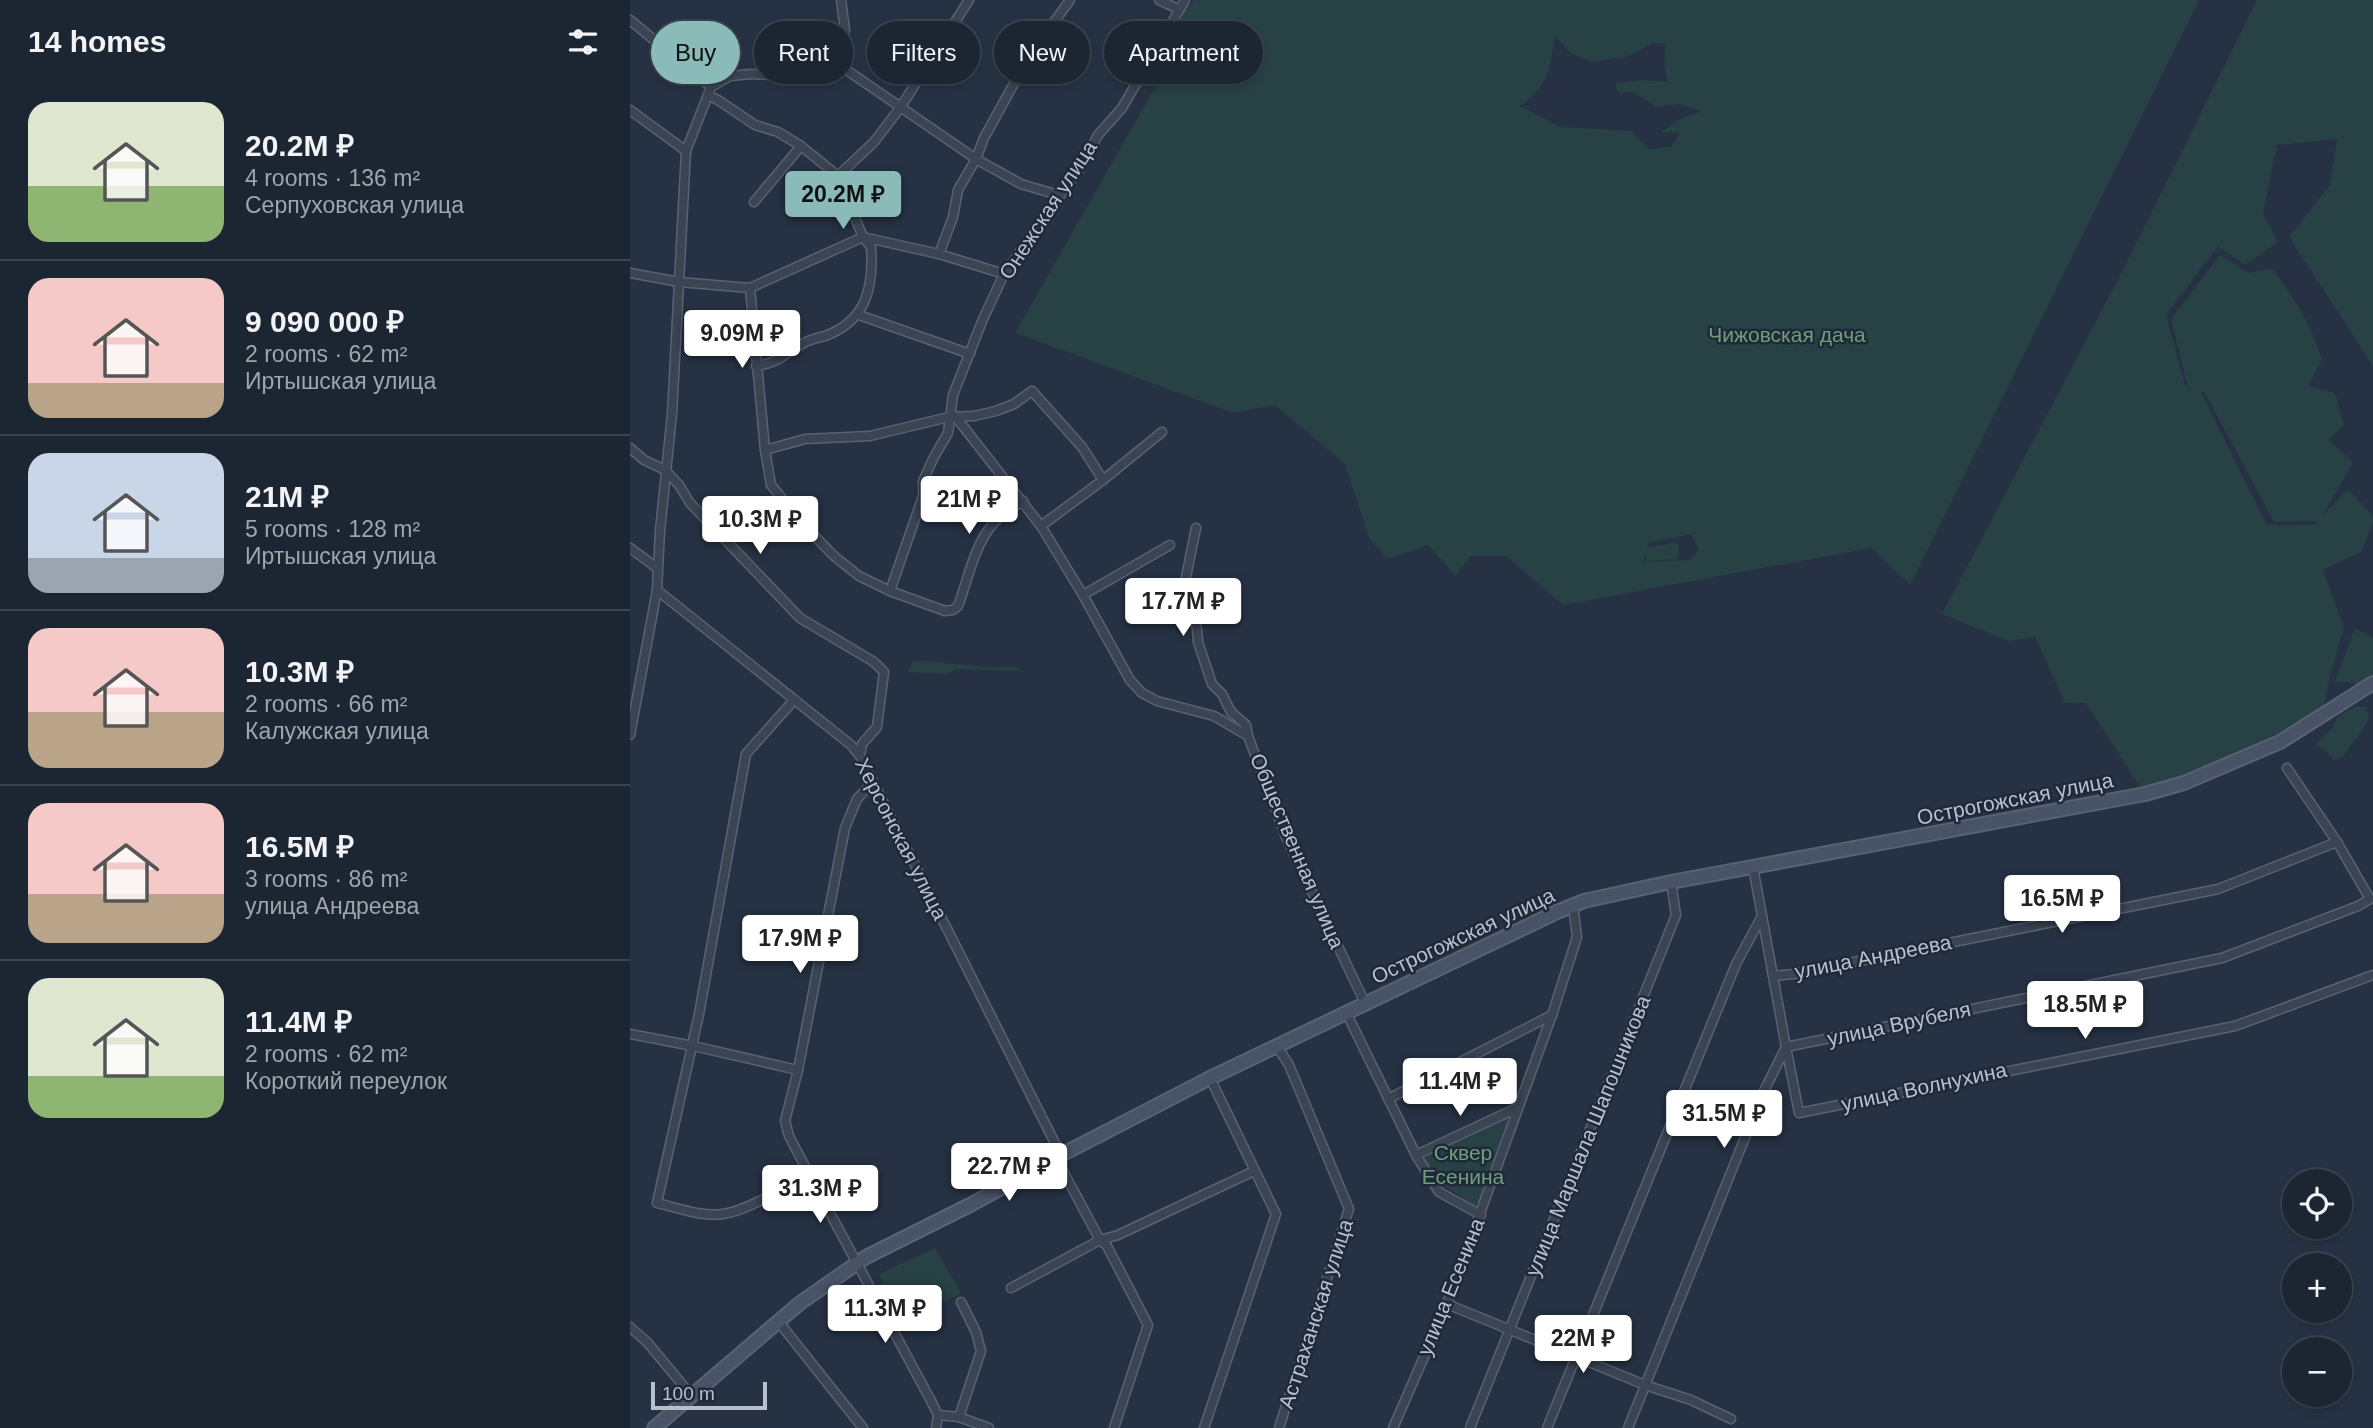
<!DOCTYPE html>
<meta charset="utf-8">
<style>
:root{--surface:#1c2633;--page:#29323f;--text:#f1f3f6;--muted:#a0a5ac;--line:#3a434e;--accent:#8bbbb9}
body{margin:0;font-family:Helvetica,sans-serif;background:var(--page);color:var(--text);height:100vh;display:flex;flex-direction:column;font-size:26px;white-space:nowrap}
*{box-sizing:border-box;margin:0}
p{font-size:23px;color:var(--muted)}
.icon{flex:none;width:38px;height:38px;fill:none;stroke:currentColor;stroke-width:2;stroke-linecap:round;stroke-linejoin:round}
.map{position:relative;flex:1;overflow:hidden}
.panel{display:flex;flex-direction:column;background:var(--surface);width:630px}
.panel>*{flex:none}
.banner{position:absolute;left:21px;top:21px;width:665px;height:63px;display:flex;gap:14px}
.controls{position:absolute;left:1652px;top:1169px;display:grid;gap:14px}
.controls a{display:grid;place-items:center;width:70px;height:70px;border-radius:50%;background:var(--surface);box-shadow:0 4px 10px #0003,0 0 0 2px var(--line);font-size:35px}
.scale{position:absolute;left:21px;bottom:18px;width:116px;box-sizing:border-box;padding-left:7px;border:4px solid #b8c0cd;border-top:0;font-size:19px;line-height:24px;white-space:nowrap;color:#b8c0cd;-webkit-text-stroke:5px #1f2939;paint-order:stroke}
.price{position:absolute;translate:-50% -60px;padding:0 16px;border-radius:7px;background:#fff;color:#222;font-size:23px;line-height:46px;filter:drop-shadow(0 2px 4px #0008)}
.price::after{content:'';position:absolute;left:50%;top:42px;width:21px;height:16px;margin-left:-10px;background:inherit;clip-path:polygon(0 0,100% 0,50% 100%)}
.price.on{background:var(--accent);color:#111}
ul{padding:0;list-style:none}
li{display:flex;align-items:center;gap:21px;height:175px;padding:0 28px}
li+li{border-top:2px solid var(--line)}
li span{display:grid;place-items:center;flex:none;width:196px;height:140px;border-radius:21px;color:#555}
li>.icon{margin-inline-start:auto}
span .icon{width:84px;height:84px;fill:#fffc;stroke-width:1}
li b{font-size:30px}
h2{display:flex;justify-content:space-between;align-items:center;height:84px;padding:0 28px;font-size:30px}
.chip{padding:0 24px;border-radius:32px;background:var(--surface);box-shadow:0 4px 10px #0003,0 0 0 2px var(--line);font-size:24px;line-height:63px}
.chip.on{background:var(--accent);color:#111}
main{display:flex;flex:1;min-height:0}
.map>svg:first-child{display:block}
.green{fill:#284145;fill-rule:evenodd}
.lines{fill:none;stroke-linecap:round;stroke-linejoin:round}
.street-casing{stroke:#596271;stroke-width:11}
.secondary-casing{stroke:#596271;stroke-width:16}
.street{stroke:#3a4453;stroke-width:8}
.secondary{stroke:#485367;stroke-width:12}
.labels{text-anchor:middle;stroke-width:5;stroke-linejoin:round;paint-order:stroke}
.street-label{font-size:21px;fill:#b8c0cd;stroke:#1f2939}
.park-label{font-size:21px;fill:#6e9f79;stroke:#1f2939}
</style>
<main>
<section class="panel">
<h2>14 homes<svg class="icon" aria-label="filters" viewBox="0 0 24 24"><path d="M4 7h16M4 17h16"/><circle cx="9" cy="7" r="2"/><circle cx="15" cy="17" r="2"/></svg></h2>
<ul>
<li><span style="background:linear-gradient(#dfe7d0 60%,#8fb573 0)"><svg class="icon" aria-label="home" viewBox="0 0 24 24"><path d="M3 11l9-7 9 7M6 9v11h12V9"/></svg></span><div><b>20.2M ₽</b><p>4 rooms · 136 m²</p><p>Серпуховская улица</p></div></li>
<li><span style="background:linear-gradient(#f6c9c9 75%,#b9a48a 0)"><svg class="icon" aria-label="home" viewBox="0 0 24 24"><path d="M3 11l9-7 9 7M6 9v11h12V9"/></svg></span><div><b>9 090 000 ₽</b><p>2 rooms · 62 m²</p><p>Иртышская улица</p></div></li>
<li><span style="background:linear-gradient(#c9d6e8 75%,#9aa5b1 0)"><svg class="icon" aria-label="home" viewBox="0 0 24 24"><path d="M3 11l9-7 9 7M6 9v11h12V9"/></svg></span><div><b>21M ₽</b><p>5 rooms · 128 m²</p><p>Иртышская улица</p></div></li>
<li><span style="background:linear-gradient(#f6c9c9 60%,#b9a48a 0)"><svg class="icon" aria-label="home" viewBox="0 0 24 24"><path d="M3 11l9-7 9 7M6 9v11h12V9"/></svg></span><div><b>10.3M ₽</b><p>2 rooms · 66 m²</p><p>Калужская улица</p></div></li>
<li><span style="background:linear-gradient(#f6c9c9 65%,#b9a48a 0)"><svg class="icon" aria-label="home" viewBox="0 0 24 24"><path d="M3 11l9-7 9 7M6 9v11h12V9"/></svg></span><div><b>16.5M ₽</b><p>3 rooms · 86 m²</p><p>улица Андреева</p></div></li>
<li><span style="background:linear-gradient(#dfe7d0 70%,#8fb573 0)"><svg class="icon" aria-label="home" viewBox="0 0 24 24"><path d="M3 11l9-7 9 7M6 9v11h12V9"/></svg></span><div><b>11.4M ₽</b><p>2 rooms · 62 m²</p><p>Короткий переулок</p></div></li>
</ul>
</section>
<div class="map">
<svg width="1743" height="1428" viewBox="0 0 1743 1428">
<rect width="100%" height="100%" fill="#263244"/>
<!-- green -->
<g class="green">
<path d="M564 0H1569L1280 585 1241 548 933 605 876 556H840L826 576 798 545 757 559 739 538 715 464 645 405 603 413 385 333 556 33 551 15ZM925 35 938 51 960 62 996 57 1023 43 1036 44 1034 62 1038 82 1013 80 986 83 988 93 1004 92 1025 107 1049 104 1072 111 1050 119 1031 132 1050 133 1041 147 1018 149 1002 131 930 127 890 106C920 84 919 71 925 35ZM1061 534 1069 550 1059 560 1013 562 1016 551V561L1048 559 1049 543 1017 547 1018 543Z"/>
<path d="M1627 0H1743V366L1659 237 1700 185 1707 139 1647 145 1633 213 1648 242 1615 265 1588 246 1536 315 1555 385 1558 387 1541 319 1590 255 1618 273 1642 268C1664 298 1682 325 1692 360L1678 386 1705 393 1714 425 1698 440 1723 462 1693 515 1718 489 1743 516V523L1731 552 1693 570 1714 628 1698 684 1694 705 1630 745 1555 777 1510 787 1456 703H1435L1405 637 1379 641 1312 614 1493 270ZM1567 390 1575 393 1644 522 1688 521 1685 525H1637L1571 392Z"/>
<polygon points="1725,628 1743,638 1743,674 1727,684 1705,681"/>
<polygon points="284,660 354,667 388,667 391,671 326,669 316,674 277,672"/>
<path d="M1726 706 1736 707 1739 718C1733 734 1721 742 1713 757L1704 761 1699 754 1685 744 1702 729 1707 717Z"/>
<polygon points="880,1113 849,1202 844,1206 809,1182 791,1155"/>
<polygon points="305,1248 331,1293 275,1324 249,1274"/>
</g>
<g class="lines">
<!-- street casing -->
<g class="street-casing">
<g id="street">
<polyline points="529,0 548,9"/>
<polyline points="0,20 81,87"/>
<polyline points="202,60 346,159 391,184 428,195"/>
<path d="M78 95 88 100 125 125 148 132 171 146 208 176 233 237 241 247C244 288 236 321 195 336 187 338 181 339 174 343 154 353 150 363 126 366"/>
<polyline points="0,110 56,151"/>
<polyline points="208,176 244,142 270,108 339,0"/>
<polyline points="124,202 171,146"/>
<polyline points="309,254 323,217 328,190 346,159 354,138 398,58 440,0"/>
<polyline points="0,273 49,282 120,288 233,237 309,254 374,274"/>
<path d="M120 288 135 450 141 485 174 525 204 556 229 576 260 591 315 611 323 610 328 606C338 580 344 545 363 524 371 514 382 508 393 501"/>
<polyline points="229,315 340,354"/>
<polyline points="325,416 411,526 453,595 500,680 512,693 527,701 584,716 618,736"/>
<polyline points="0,448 14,460 35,470 49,485 60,503 170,618 244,662 254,672 247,727 232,744 230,756"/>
<polyline points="135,450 175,439 240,436 319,417 344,416 366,411 384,404 402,391 452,447 473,480"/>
<polyline points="411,526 473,480 532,432"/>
<polyline points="566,528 555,582 567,629 568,642 582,684 592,694 601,712 616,725 618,736 656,837 735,1003"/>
<polyline points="0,548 27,568"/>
<polyline points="27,590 221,745 230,756 431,1155"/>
<polyline points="260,591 293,496 293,481 304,457 318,433 323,395 353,319 374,274 452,165 468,135 492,108 555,0"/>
<polyline points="453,595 540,545"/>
<path d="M164 700 116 754 69 1014 27 1203C48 1208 72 1217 93 1214 117 1211 157 1186 179 1174"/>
<polyline points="0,735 27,590 30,531 42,414 56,151 81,87 100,76 121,74 177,77 191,72 211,47 215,30 211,0"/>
<polyline points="1657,768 1707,842 1740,899 1728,906 1592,958 1156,1047 1169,1113 1605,1026 1743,975"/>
<polyline points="243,782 227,799 215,828 168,1070 155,1121 159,1136 179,1174 300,1399 308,1415 306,1428"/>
<polyline points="1143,976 1164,974 1588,889 1707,842"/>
<polyline points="716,1012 786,1155 809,1192 851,1215"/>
<polyline points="0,1034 63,1046 168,1070"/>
<polyline points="647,1046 659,1065 719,1209 649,1428"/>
<polyline points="758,1099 922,1015"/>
<polyline points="786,1155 887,1108"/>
<polyline points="426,1158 470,1240 477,1246 518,1325 484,1428"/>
<polyline points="381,1288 470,1240 488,1235 624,1171"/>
<polyline points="817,1304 1015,1385 1061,1400 1101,1419"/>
<polyline points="148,1321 233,1428"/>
<polyline points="0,1327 17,1342 61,1395"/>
<polyline points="308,1415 329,1417 359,1428"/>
<polyline points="329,1417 351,1351 346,1332 331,1302"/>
<polyline points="574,1428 646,1214 580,1078"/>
<polyline points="763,1428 817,1304 922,1015 947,937 943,905"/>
<polyline points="840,1428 1046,915 1041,882"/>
<polyline points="917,1428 1106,964 1132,916"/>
<polyline points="998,1428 1133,1093 1156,1047 1123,867"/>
</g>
</g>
<!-- secondary casing -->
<g class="secondary-casing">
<polyline id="secondary" points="24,1428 170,1303 236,1257 342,1204 431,1155 580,1078 927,912 954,901 1041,882 1515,794 1554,783 1650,742 1743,683"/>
</g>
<!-- street -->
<use href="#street" class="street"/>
<!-- secondary -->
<use href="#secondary" class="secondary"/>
</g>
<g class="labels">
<!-- street labels -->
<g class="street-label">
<text transform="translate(418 210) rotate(-57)" y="7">Онежская улица</text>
<text transform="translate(1385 799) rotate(-11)" y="7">Острогожская улица</text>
<text transform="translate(271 839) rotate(63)" y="7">Херсонская улица</text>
<text transform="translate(667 851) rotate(67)" y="7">Общественная улица</text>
<text transform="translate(833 936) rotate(-25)" y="7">Острогожская улица</text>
<text transform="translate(1243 957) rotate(-11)" y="7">улица Андреева</text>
<text transform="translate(1269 1024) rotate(-12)" y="7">улица Врубеля</text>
<text transform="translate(1294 1087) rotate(-12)" y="7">улица Волнухина</text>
<text transform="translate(958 1136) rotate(-68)" y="7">улица Маршала Шапошникова</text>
<text transform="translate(821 1287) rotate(-68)" y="7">улица Есенина</text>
<text transform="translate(686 1314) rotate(-72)" y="7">Астраханская улица</text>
</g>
<!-- park labels -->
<g class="park-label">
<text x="1157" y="342">Чижовская дача</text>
<text x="833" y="1160">Сквер<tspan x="833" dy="24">Есенина</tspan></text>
</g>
</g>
</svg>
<div class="controls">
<a><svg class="icon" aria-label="locate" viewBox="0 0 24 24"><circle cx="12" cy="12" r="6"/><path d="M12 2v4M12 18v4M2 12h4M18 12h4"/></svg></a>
<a>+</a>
<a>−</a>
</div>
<div class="scale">100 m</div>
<b class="price on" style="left:213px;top:231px">20.2M ₽</b>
<b class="price" style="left:112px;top:370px">9.09M ₽</b>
<b class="price" style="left:339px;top:536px">21M ₽</b>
<b class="price" style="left:130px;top:556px">10.3M ₽</b>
<b class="price" style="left:553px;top:638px">17.7M ₽</b>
<b class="price" style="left:1432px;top:935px">16.5M ₽</b>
<b class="price" style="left:170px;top:975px">17.9M ₽</b>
<b class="price" style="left:1455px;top:1041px">18.5M ₽</b>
<b class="price" style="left:830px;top:1118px">11.4M ₽</b>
<b class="price" style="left:1094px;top:1150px">31.5M ₽</b>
<b class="price" style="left:379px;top:1203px">22.7M ₽</b>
<b class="price" style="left:190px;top:1225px">31.3M ₽</b>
<b class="price" style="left:255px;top:1345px">11.3M ₽</b>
<b class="price" style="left:953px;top:1375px">22M ₽</b>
<div class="banner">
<a class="chip on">Buy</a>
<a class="chip">Rent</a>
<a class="chip">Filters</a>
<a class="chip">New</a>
<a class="chip">Apartment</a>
</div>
</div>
</main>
